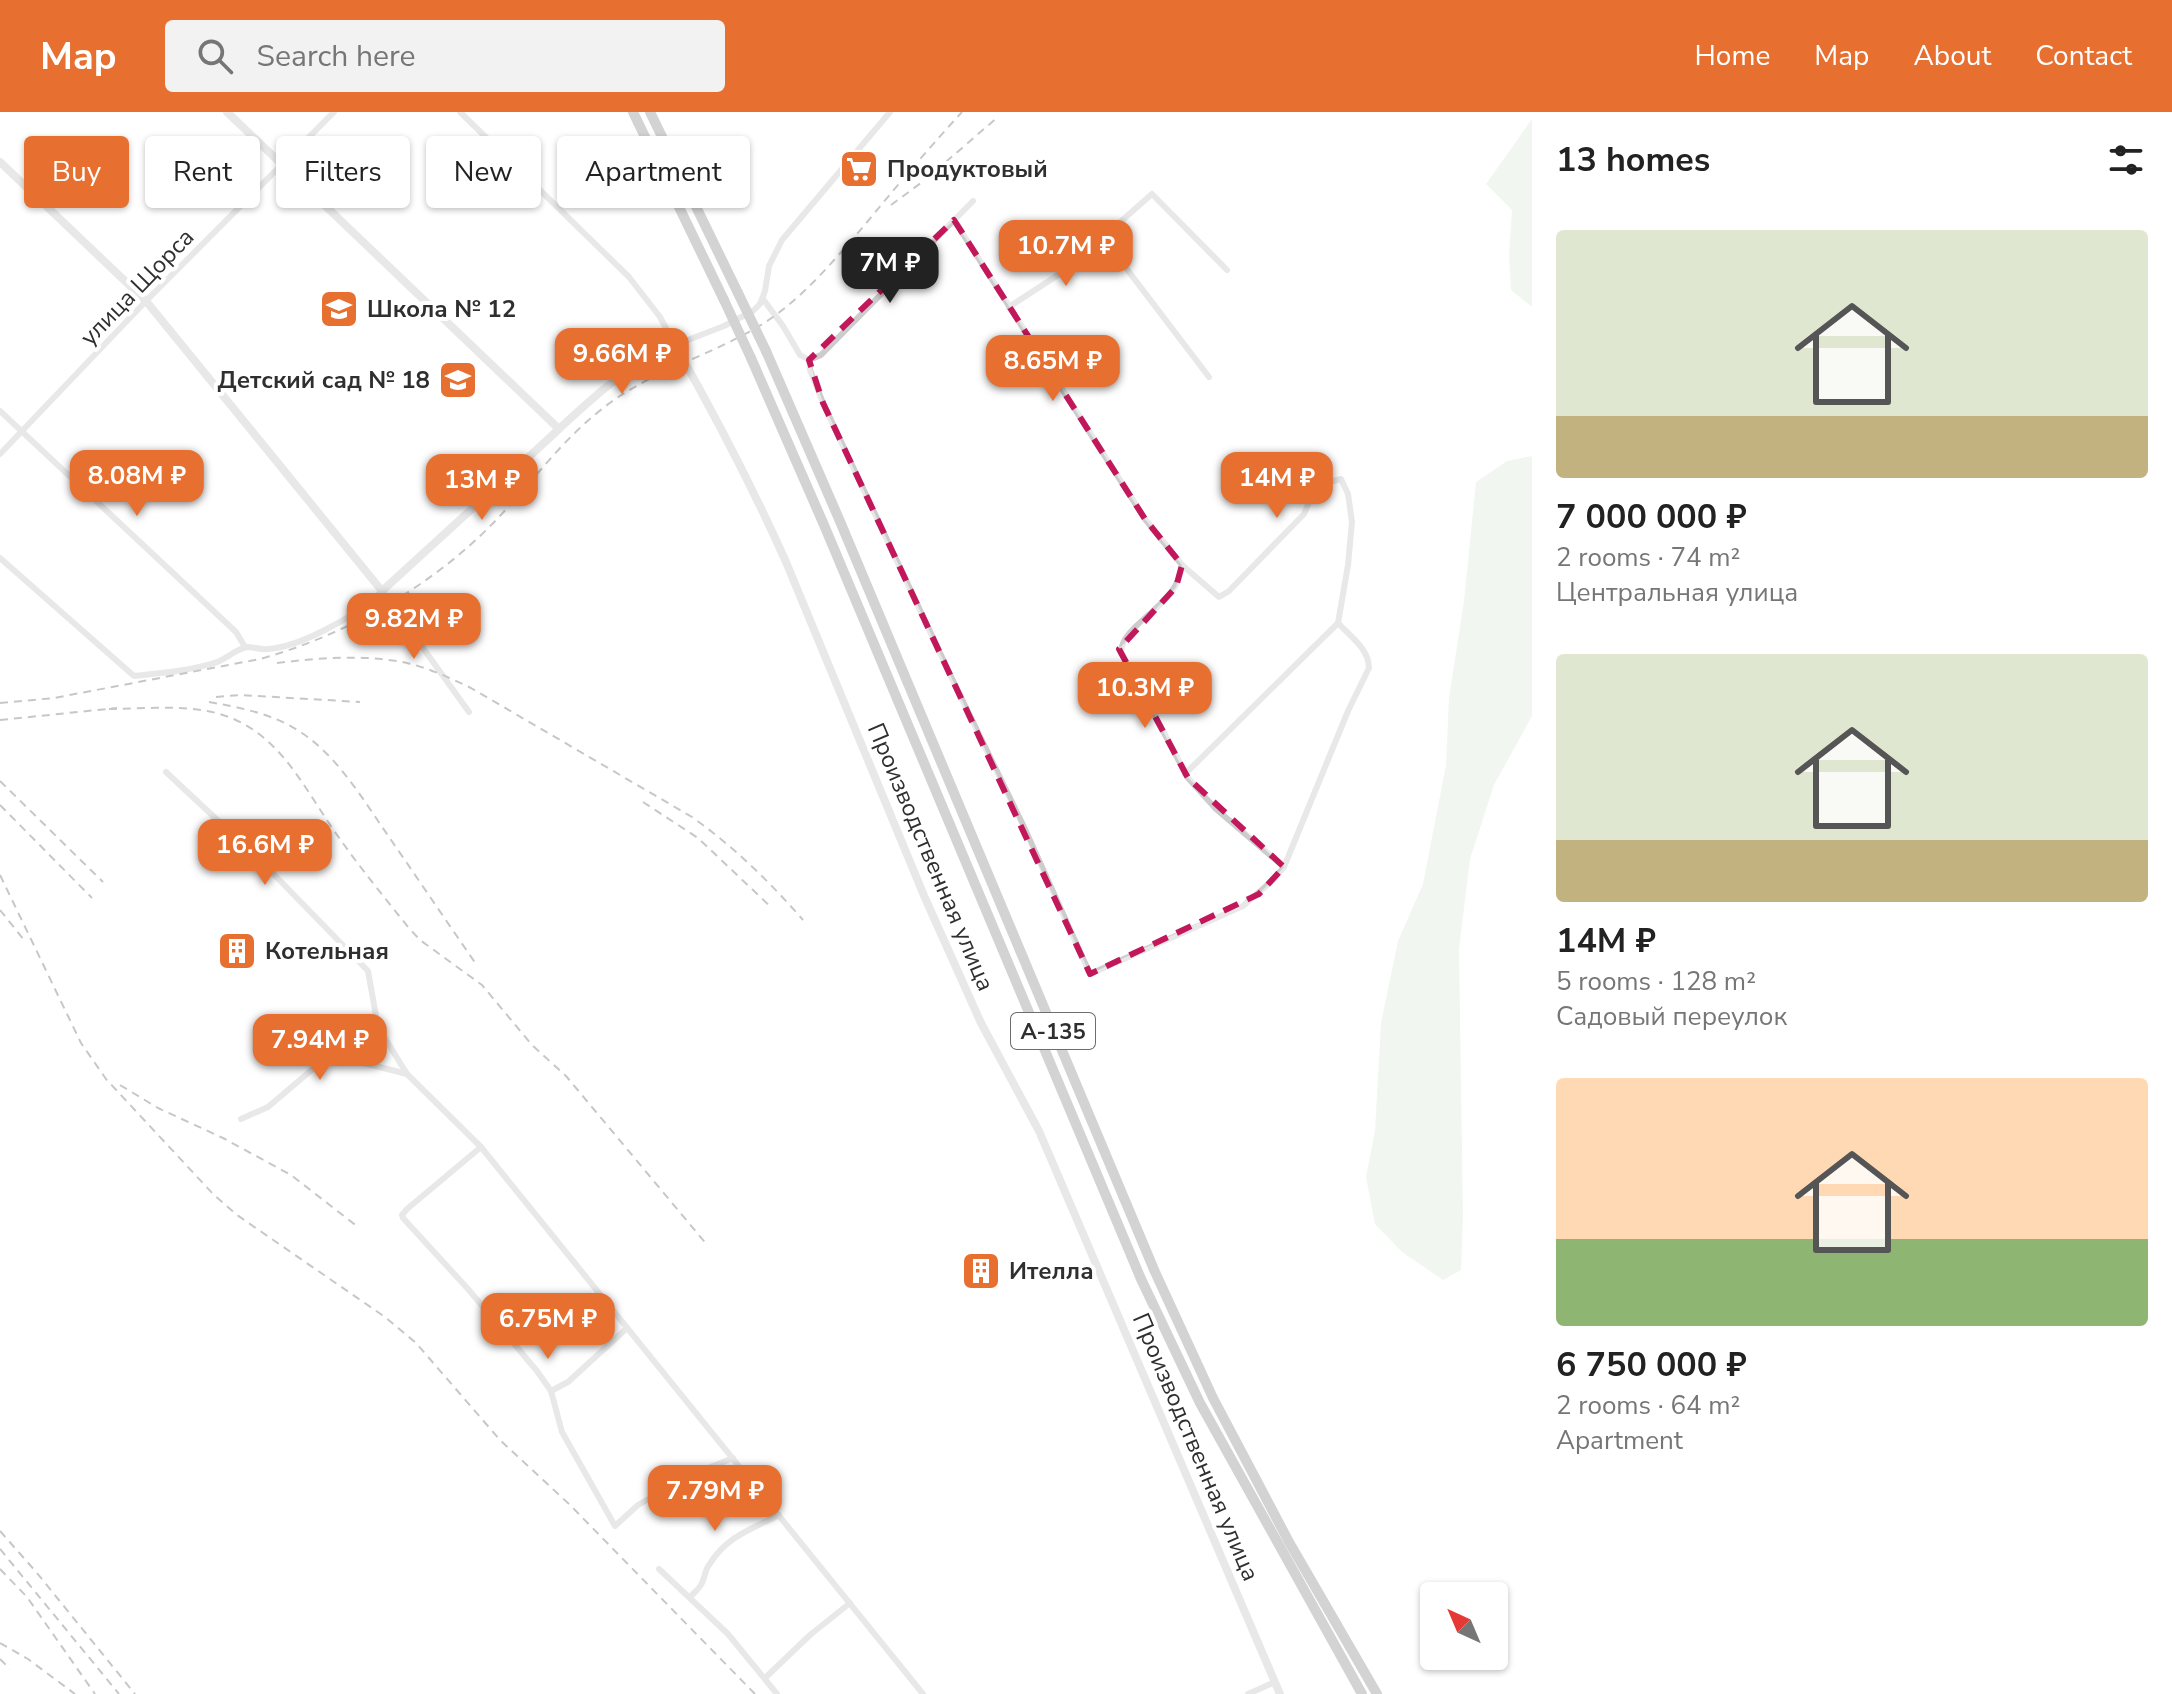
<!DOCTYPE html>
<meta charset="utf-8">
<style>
:root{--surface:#fff;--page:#f2f2f2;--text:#222;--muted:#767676;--accent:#e77030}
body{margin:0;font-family:"Nunito Sans",sans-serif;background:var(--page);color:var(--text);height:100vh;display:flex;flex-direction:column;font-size:30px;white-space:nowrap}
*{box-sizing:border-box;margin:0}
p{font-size:26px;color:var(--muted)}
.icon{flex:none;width:44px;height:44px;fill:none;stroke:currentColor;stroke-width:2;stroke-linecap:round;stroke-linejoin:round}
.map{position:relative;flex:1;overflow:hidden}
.side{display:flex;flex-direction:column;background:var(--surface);width:640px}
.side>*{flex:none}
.hud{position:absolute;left:24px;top:24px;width:760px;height:72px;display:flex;gap:16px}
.needle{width:52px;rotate:316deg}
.controls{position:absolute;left:1420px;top:1470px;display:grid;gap:16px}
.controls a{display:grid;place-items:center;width:88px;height:88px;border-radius:8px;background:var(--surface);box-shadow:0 2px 6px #0004;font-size:40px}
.price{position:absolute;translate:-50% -68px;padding:0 18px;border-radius:16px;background:var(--accent);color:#fff;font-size:26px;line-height:52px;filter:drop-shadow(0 2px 4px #0008)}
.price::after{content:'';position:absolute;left:50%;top:48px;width:24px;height:18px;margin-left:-12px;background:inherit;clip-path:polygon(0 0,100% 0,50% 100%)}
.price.active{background:#222;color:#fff}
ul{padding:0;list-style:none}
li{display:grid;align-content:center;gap:16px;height:424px;padding:0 24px}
li span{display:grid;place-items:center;height:248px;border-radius:8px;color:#555}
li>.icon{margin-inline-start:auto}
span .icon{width:144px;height:144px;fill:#fffc;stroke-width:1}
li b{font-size:34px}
h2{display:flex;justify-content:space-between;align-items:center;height:96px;padding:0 24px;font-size:34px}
.chip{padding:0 28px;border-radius:8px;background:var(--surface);box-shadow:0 2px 6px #0004;font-size:28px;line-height:72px}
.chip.active{background:var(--accent);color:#fff}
header{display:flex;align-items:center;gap:48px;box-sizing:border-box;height:112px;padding:0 40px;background:var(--accent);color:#fff}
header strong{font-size:38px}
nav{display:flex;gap:44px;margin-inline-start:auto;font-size:28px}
.search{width:560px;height:72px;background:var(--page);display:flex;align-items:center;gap:20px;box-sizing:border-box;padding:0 28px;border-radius:8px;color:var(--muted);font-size:30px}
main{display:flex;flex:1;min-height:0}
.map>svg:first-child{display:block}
.green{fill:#dfecdd}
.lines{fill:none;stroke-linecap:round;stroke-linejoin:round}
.minor{stroke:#ccc;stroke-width:6}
.tertiary{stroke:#ccc;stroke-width:8}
.trunk{stroke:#9e9e9e;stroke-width:10}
.rail{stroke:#848484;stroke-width:2;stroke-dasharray:8 6;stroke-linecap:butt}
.trunk-bridge{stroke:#9e9e9e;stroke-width:10}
.marked{fill:none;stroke:#c2185b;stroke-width:6;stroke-dasharray:16 10;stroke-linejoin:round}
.labels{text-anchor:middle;stroke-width:8;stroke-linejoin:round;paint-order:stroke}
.shield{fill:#fff;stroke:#6d6d6d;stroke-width:2}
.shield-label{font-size:22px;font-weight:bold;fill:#2f2f2f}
.poi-label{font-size:24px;font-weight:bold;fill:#2f2f2f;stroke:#fff;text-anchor:start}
.street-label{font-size:24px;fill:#2f2f2f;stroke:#fff}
</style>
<header>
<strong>Map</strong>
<div class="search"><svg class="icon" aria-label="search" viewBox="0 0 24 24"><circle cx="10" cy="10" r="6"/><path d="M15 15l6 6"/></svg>Search here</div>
<nav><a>Home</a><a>Map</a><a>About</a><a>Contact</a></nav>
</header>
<main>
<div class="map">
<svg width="1532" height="1582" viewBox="0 0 1532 1582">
<rect width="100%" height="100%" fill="#fff"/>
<!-- green -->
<g class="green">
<polygon points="1532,7 1532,195 1511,178 1509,143 1512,98 1486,72"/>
<polygon points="1532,344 1532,604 1494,673 1470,747 1459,837 1463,1103 1461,1158 1443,1168 1402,1140 1375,1112 1366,1065 1375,1019 1381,911 1398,829 1423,772 1446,653 1449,586 1464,489 1476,370 1507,349"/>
</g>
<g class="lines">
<!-- minor -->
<g class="minor">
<polyline points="460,0 629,165 660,205 675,233 724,214 753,199 760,192 765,179 769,154 782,128 890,0"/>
<polyline points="954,108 1145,407 1182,453 1219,485 1229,479 1304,402 1312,383 1322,372 1341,367 1348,382 1352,410 1348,453 1338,511 1185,662"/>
<polyline points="1107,131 1111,118 1152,82 1227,158"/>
<polyline points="1107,131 1209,265"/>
<path d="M763 187 783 214 800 243 809 248 810 258 823 291 956 575 1024 715 1090 862 1243 794 1272 769 1284 755 1348 599 1369 556C1369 537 1350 524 1338 511"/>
<polyline points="1009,195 1107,131"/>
<polyline points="809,248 821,243 973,89"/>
<polyline points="0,299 236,520 245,535"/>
<polyline points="0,342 146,189 334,0"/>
<path d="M0 446 134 564C161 561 188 559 214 551 226 548 236 536 248 535 254 535 260 538 267 537 299 536 360 502 382 479L469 600"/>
<path d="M1182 453C1179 494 1122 511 1121 540L1188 666 1216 697 1284 755"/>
<polyline points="166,660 257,745 368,859 378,915 407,962 481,1035 923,1582"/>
<polyline points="241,1007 268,995 321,950 336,944 407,962"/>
<polyline points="481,1035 407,1097 402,1103 403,1106 468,1177 537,1259 551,1279 562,1320 615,1414 638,1393 691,1363 733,1346"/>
<polyline points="551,1279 568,1270 627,1216"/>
<polyline points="659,1457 728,1522 777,1582"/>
<path d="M690 1485C695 1480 700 1476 702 1471 705 1465 705 1458 709 1453 727 1424 750 1418 779 1403"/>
<polyline points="765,1566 810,1523 850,1491"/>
<polyline points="1248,1582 1275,1570"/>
</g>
<!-- tertiary -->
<g class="tertiary">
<polyline points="227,0 559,317"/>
<path d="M0 50 146 189 382 479C432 433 483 387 533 341 576 302 620 255 675 233 716 305 752 374 786 450L925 786 981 911 1039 1019 1280 1582"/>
</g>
<!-- trunk -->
<g class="trunk">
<polyline points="633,0 724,188"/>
<polyline points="650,0 738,181"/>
<polyline points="766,239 839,407 1155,1160 1213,1286 1289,1430 1377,1582"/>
<polyline points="751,246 824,413 1141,1167 1200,1291 1362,1582"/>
</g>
<!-- rail -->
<g class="rail">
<polyline points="891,93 925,68 999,4"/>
<path d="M277 551C320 546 364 542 407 551 429 556 450 566 471 576L692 705C734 735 770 770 803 808"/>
<polyline points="216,585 240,583 360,590"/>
<path d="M209 590C242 596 274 602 302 621 339 646 364 689 389 725 418 767 447 810 476 852"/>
<path d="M0 591 54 586 260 547C347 523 436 472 498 406 533 369 562 328 602 297 653 256 720 242 773 205 808 180 835 147 863 115 895 76 928 37 962 0"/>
<path d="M109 597C141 597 175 593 207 599 278 612 302 675 340 727 361 757 385 786 408 815L420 828 482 873 532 933 566 964 708 1134"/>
<polyline points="0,608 117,596"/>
<polyline points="0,669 103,770"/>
<polyline points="643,690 698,726 772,796"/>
<polyline points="0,693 92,786"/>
<polyline points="0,763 81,931 106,967 214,1083 237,1103 385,1205 416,1231 500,1328 570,1393 755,1582"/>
<polyline points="0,798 24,828"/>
<polyline points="120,973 158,996 223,1026 291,1063 358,1115"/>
<polyline points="0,1419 37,1461 135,1582"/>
<polyline points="0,1437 119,1582"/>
<polyline points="0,1457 27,1485 95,1582"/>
<polyline points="0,1531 28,1547 75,1582"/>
<polyline points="0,1547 10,1557"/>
</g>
<!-- trunk-bridge -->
<g class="trunk-bridge">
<polyline points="738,181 766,239"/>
<polyline points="724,188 751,246"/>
</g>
</g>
<!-- marked area -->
<path d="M0 0H1532V1582H0ZM954 108 1145 407 1182 453 1176 475 1119 537 1188 666 1284 755 1259 782 1090 862 823 291 809 248Z" fill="#fff" fill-opacity=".55" fill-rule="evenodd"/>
<path class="marked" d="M954 108 1145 407 1182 453 1176 475 1119 537 1188 666 1284 755 1259 782 1090 862 823 291 809 248Z"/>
<!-- icons -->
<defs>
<g id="supermarket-square" transform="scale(2)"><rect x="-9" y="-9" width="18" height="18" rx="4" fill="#e77030" stroke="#fff"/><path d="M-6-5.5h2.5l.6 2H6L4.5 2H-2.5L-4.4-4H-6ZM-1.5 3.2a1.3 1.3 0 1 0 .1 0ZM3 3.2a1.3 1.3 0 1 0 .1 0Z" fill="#fff"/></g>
<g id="school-square" transform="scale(2)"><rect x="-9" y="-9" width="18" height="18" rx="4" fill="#e77030" stroke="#fff"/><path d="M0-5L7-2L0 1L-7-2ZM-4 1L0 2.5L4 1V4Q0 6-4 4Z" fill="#fff"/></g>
<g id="building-square" transform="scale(2)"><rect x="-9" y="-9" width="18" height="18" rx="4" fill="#e77030" stroke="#fff"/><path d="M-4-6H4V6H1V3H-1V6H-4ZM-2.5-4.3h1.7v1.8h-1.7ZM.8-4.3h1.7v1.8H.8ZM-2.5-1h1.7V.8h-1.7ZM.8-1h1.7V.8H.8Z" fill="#fff"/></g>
</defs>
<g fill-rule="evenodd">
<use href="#supermarket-square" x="859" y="57"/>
<use href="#school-square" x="339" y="197"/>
<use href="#school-square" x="458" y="268"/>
<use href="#building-square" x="237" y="839"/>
<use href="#building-square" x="981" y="1159"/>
</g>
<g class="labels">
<!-- shield labels -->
<rect class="shield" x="1011" y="901" width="84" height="36" rx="6"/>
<g class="shield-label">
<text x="1053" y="927">А-135</text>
</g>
<!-- poi labels -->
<g class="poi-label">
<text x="887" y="65">Продуктовый</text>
<text x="367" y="205">Школа № 12</text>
<text x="430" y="276" text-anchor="end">Детский сад № 18</text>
<text x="265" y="847">Котельная</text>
<text x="1009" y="1167">Ителла</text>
</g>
<!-- street labels -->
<g class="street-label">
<text transform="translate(137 175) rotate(-46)" y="8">улица Щорса</text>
<text transform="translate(931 745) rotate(67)" y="8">Производственная улица</text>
<text transform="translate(1196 1335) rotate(67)" y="8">Производственная улица</text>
</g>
</g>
</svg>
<div class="controls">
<a><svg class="needle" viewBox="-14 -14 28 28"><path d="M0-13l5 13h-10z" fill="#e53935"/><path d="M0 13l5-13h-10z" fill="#767676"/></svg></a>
</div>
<b class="price" style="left:1066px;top:176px">10.7M ₽</b>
<b class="price active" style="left:890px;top:193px">7M ₽</b>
<b class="price" style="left:622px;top:284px">9.66M ₽</b>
<b class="price" style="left:1053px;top:291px">8.65M ₽</b>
<b class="price" style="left:137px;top:406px">8.08M ₽</b>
<b class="price" style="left:1277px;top:408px">14M ₽</b>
<b class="price" style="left:482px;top:410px">13M ₽</b>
<b class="price" style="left:414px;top:549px">9.82M ₽</b>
<b class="price" style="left:1145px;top:618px">10.3M ₽</b>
<b class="price" style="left:265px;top:775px">16.6M ₽</b>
<b class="price" style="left:320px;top:970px">7.94M ₽</b>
<b class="price" style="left:548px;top:1249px">6.75M ₽</b>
<b class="price" style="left:715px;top:1421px">7.79M ₽</b>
<div class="hud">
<a class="chip active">Buy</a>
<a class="chip">Rent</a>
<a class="chip">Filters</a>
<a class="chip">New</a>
<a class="chip">Apartment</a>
</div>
</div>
<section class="side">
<h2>13 homes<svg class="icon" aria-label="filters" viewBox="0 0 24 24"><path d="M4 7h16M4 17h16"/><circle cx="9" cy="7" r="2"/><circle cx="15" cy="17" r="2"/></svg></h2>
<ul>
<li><span style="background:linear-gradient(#dfe7d0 75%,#c2b280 0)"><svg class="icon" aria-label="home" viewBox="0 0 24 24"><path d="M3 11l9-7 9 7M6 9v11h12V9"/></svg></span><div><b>7 000 000 ₽</b><p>2 rooms · 74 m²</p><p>Центральная улица</p></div></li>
<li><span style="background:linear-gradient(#dfe7d0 75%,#c2b280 0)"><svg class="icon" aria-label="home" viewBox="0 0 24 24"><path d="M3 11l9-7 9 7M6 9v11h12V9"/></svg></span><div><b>14M ₽</b><p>5 rooms · 128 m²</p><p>Садовый переулок</p></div></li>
<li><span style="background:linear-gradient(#ffd9b3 65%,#8fb573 0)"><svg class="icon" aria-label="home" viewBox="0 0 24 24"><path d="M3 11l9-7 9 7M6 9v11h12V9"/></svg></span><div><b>6 750 000 ₽</b><p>2 rooms · 64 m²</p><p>Apartment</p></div></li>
</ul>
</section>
</main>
